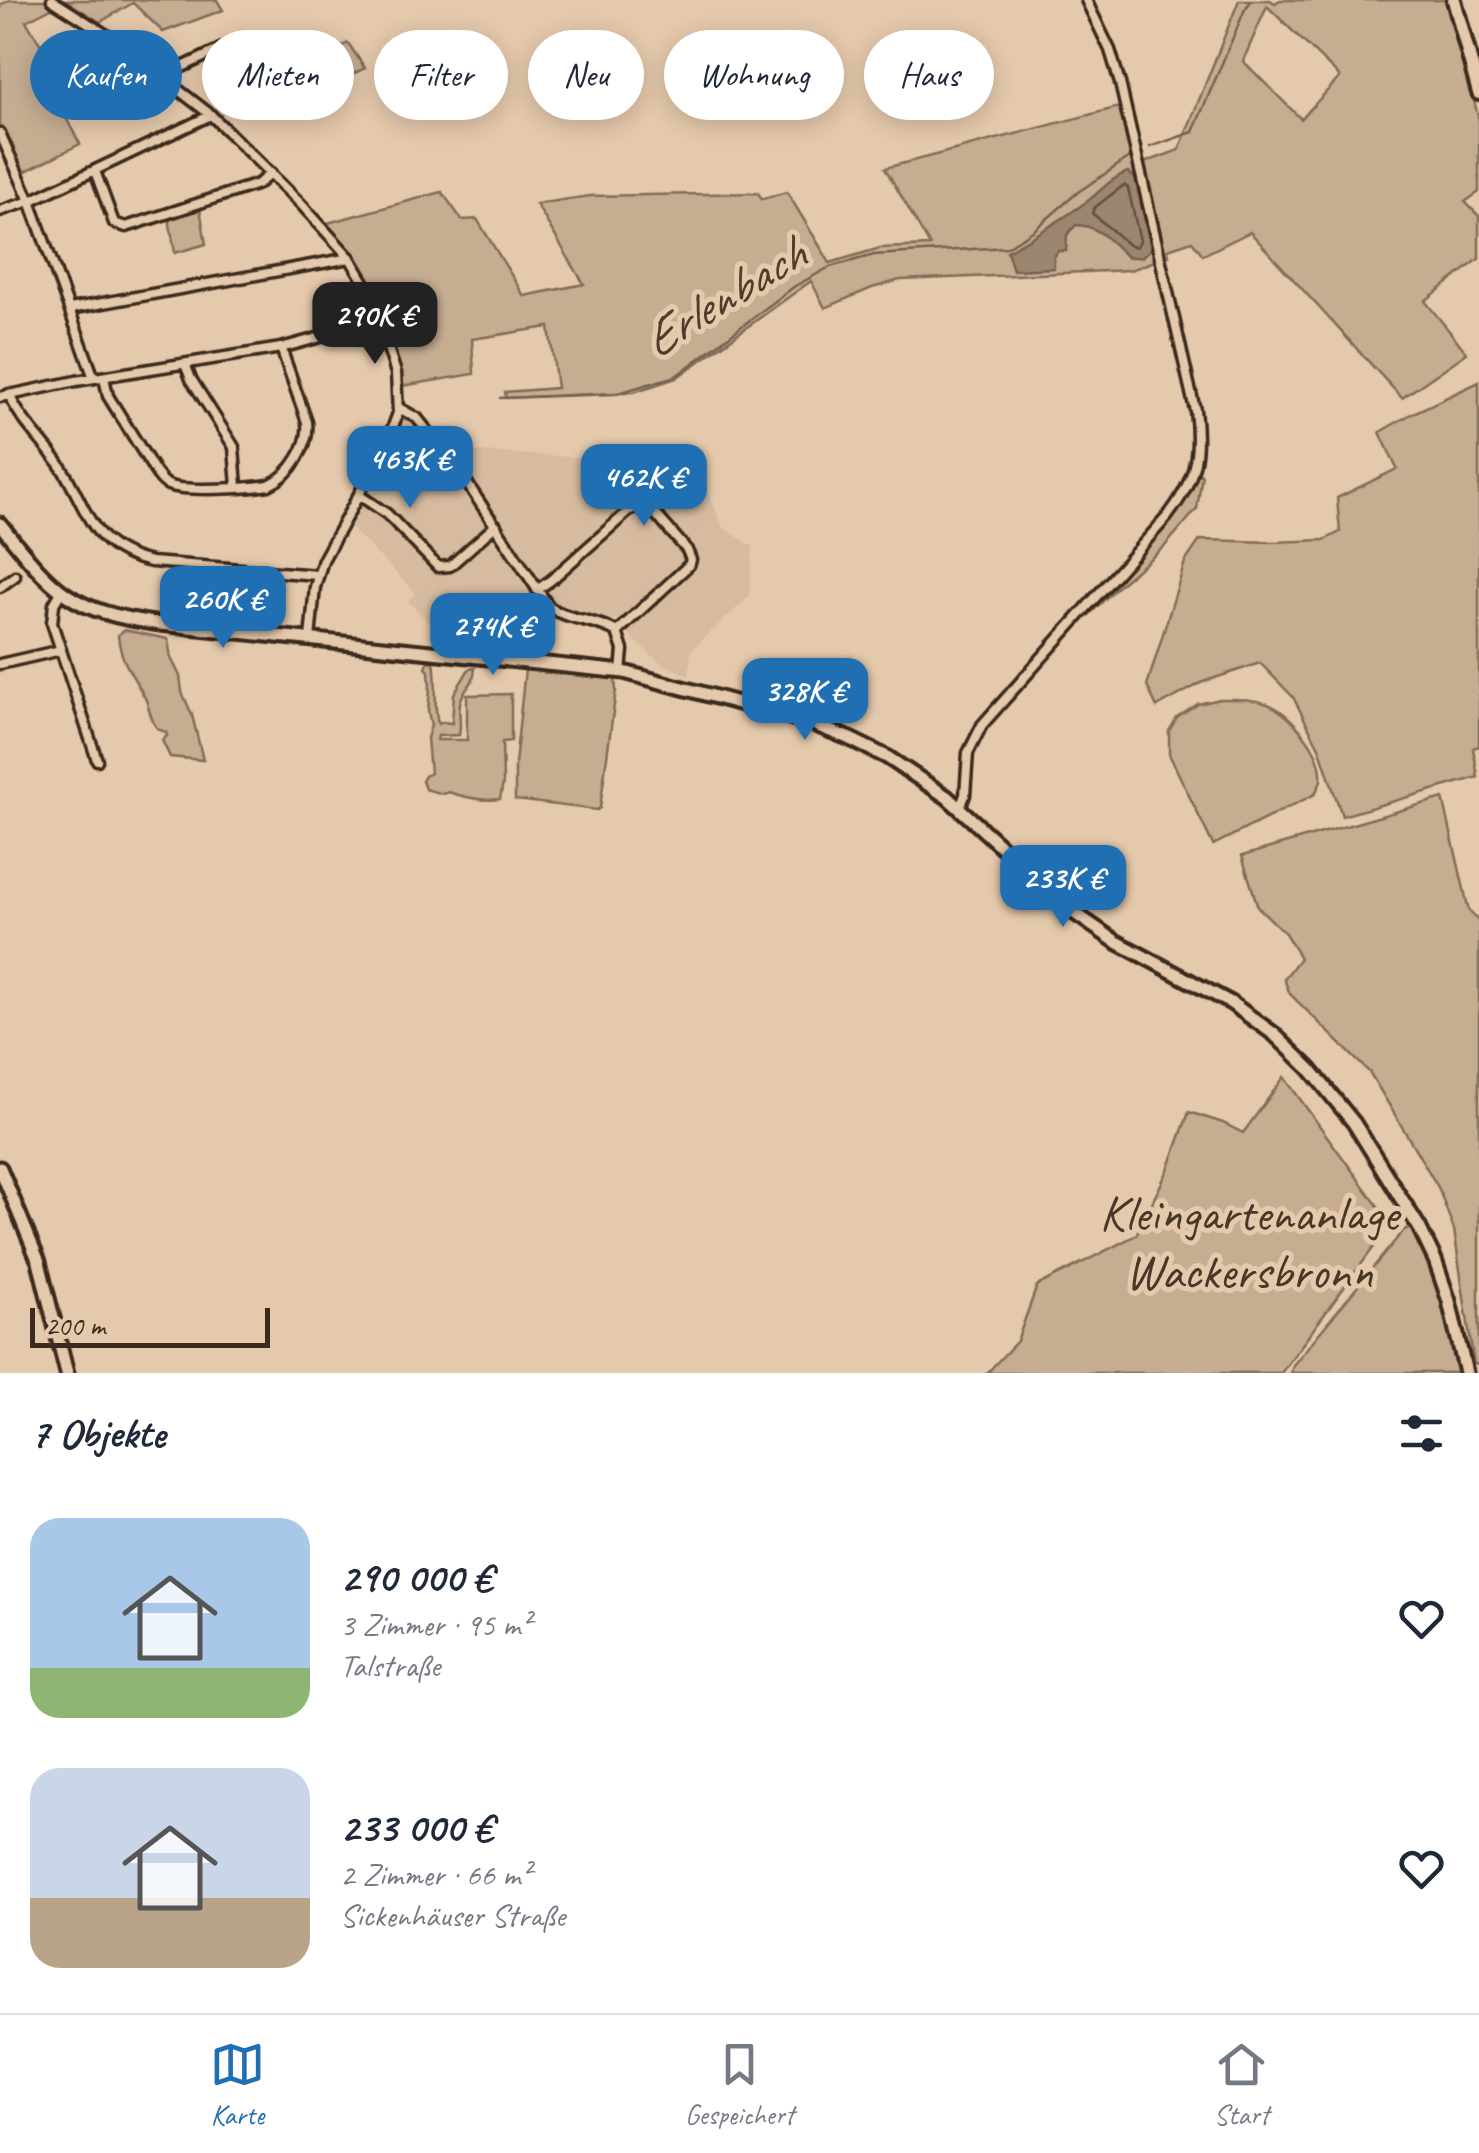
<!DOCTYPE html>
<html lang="de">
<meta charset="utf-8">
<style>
:root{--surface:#fff;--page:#f6f6f7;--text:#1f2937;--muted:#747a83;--line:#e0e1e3;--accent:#1f6fb2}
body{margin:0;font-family:Caveat,sans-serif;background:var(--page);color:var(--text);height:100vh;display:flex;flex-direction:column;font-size:38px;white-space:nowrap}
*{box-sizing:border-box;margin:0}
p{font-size:32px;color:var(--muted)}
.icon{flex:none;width:55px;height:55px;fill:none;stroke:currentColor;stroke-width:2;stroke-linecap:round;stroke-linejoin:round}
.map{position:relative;height:1373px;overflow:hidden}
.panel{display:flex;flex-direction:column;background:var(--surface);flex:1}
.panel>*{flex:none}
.top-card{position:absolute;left:30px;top:30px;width:1420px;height:90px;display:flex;gap:20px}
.scale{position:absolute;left:30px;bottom:25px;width:240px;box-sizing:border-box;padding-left:10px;border:5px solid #3b2a1e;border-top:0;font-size:28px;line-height:35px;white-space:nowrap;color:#3b2a1e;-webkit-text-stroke:8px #e5c9ac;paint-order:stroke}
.price{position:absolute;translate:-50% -85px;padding:0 22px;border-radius:20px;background:var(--accent);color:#fff;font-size:32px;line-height:65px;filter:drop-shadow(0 2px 5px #0008)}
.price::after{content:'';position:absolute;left:50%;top:60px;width:30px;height:22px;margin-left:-15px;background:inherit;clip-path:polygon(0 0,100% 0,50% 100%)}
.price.selected{background:#222;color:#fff}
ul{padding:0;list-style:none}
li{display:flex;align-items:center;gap:30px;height:250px;padding:0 30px}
li span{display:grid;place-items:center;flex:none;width:280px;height:200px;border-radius:30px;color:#555}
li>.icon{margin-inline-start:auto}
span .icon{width:120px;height:120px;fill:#fffc;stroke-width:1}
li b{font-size:42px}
h2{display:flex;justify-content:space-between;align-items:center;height:120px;padding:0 30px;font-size:42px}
.chip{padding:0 35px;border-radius:45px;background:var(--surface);box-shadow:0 5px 25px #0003;font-size:35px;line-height:90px}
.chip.selected{background:var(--accent);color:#fff}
.menu{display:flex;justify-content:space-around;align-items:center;height:140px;border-top:2px solid var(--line);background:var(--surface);font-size:28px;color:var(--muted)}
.menu a{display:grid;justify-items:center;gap:5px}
.menu .selected{color:var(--accent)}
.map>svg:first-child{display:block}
.built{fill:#d6bba0}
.green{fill:#c6ad92;stroke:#806c58;stroke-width:2.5;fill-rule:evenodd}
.water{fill:#9d8670;stroke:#76614f;stroke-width:2.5}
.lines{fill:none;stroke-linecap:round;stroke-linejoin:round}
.shore{stroke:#624f3f;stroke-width:2.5}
.stream{stroke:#76614f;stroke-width:2.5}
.street-casing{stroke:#3b2a1e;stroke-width:15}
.secondary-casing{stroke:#3b2a1e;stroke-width:19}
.primary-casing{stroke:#3b2a1e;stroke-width:20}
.street{stroke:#e5c9ac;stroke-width:8}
.secondary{stroke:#e5c9ac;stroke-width:11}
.primary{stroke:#e5c9ac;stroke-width:12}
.labels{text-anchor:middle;stroke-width:10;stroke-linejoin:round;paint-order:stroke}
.park-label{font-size:50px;fill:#49372a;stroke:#e5c9ac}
.water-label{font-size:52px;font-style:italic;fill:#4f3c2e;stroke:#e5c9ac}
</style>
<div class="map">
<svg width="1479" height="1373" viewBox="0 0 1479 1373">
<rect width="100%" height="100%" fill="#e5c9ac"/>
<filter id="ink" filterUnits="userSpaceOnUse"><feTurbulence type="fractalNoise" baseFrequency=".01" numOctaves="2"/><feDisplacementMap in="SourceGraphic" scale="20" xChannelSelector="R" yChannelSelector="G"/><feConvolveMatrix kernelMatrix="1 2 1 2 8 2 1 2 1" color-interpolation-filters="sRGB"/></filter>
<g filter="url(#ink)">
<!-- built -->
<polygon class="built" points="412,417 438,450 575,457 706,489 723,527 753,547 749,597 691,650 689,676 658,661 633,639 621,621 570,612 553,599 540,583 464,644 448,642 408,601 416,593 348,525 389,457 403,419"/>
<!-- green -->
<g class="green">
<polygon points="10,0 52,0 59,4 26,21 54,66 67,60 74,73 81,70 87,83 56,99 80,144 18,175 0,133 0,5"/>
<polygon points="65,0 217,0 223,10 163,32 133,3 100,22"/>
<path d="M1239 0H1270L1275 3 1280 0H1448L1479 120V192L1465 202 1479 216V259L1425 301 1467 353 1402 398 1250 232 1203 255 1192 241 1168 249 1169 256 1130 270 900 280 872 288 825 308 811 281 676 378 634 392 506 398 505 392 557 388 549 327 472 339 474 374 402 386C396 356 381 299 365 273 354 255 338 240 324 224L442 192 462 220 477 219 524 296 584 284 536 204 590 196 758 193 762 199 787 192 830 263 880 248 930 246 885 168 1123 106 1136 166 1179 150ZM1267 6 1340 77 1301 119 1243 61Z"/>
<polygon points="348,43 365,68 293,103 282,76"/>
<polygon points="200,208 206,244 175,253 169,218"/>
<polygon points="1479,382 1479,746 1473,748 1478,777 1342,816 1319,747 1293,697 1260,663 1203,682 1157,707 1147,686 1185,562 1200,540 1274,542 1324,540 1340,532 1337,498 1397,469 1380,432 1411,414"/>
<polygon points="1194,473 1202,475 1197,509 1164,547 1118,586 1089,615 1072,624 1167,517"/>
<path d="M124 630 168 639 171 658 180 676 182 692 192 715 203 760 170 757 162 740 167 736 166 732C159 730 157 730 154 723 150 716 149 708 146 700 135 677 120 663 118 635Z"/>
<path d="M428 661 434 662C438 683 433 704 438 724L443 722 452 723 454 694 469 669 475 668C474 686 466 686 461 699 457 710 462 724 459 735L438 736 437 740H467V695L511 694V741L502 742 503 783 500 799C483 802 464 797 448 792L443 794 425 789 422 781 425 776 430 773 427 738 431 725 428 711 430 689 429 671 426 668Z"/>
<polygon points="525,669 568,670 615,677 616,690 600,808 597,810 515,800 515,764"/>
<path d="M1220 699C1236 699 1252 698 1268 704 1291 714 1324 752 1321 780 1321 782 1316 792 1315 794L1213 845 1169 754V731L1177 718 1198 704Z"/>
<polygon points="1443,798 1469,911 1479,922 1479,1365 1474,1364 1454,1230 1438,1187 1370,1073 1290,994 1284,979 1300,958 1285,933 1258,907 1242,856"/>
<polygon points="1284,1077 1391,1224 1281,1373 987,1373 1017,1341 1037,1286 1136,1235 1168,1170 1189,1112 1223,1123 1243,1133"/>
<polygon points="1409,1228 1414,1231 1442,1296 1460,1373 1291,1373 1293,1365 1404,1230"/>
</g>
<!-- water -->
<path class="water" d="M1128 172 1137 180 1152 248 1142 257H1127C1111 242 1098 225 1076 225L1067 235 1066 251H1058L1054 257V268L1013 270 1007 251C1035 236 1063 219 1089 200 1102 190 1112 177 1128 172Z"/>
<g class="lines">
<!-- shore -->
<polygon class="shore" points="1124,185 1128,188 1140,241 1136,247 1130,246 1092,213 1094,208"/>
<!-- stream -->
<g class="stream">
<polyline points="1150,147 1193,132 1245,9 1252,0"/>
<polyline points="500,398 615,394 676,376 795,286 830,267 874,255 1007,247 1033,231 1078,192 1133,155"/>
</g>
<!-- street casing -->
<g class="street-casing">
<g id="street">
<polyline points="52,0 110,37 211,115 301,204 350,258 369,290 396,373 398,413 387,443 323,560 315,587 310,639"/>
<polyline points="164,79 170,73 231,44"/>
<polyline points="0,133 30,201 94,378"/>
<polyline points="95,171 114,223 126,227 258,184 271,173"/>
<polyline points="0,211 30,201 211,115"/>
<polyline points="70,309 350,258"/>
<polyline points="185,364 191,379 234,447 237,487"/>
<path d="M104 377 108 396 156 473C160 478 162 482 168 485 183 492 251 488 269 485 291 475 310 445 307 422L281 348"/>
<path d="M9 394C21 423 47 444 63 470 90 514 92 549 151 562L318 575"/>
<polyline points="0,397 76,381 281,348 379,321"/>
<path d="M399 408 417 418 459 471 549 607C570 621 596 619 617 632L623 650 621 672"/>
<polyline points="359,495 387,514 438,567 450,566 496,525"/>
<polyline points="0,587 15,576"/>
<polyline points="537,590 551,580 630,510 644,506 652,510 687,550 691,560 689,565 617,632"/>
<polyline points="61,592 54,604 52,623 97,760"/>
<polyline points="0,664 61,650"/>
<path d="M960 808 965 795 968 753 982 725 1167 517C1195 481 1201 456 1195 410L1120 83 1110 50 1086 0"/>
</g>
</g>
<!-- secondary casing -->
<g class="secondary-casing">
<g id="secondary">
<path d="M0 524C55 593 70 611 160 624L624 672 808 722 848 738 887 757 947 797 1073 912 1115 941 1231 1003 1274 1034 1310 1069 1354 1123 1419 1227 1435 1260 1449 1301 1466 1373"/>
<polyline points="0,1168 39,1262 67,1373"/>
</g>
</g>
<!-- primary casing -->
<g class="primary-casing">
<polyline id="primary" points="1454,0 1479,93"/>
</g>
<!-- street -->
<use href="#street" class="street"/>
<!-- secondary -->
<use href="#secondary" class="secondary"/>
<!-- primary -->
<use href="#primary" class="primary"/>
</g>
</g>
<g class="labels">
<!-- park labels -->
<g class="park-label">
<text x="1249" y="1230">Kleingartenanlage<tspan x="1249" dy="58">Wackersbronn</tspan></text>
</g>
<!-- water labels -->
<g class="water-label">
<text transform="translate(723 296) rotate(-32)" y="18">Erlenbach</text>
</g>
</g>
</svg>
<div class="scale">200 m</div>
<b class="price selected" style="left:375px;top:367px">290K €</b>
<b class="price" style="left:410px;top:511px">463K €</b>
<b class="price" style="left:644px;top:529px">462K €</b>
<b class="price" style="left:223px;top:651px">260K €</b>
<b class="price" style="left:493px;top:678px">274K €</b>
<b class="price" style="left:805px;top:743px">328K €</b>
<b class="price" style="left:1063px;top:930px">233K €</b>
<div class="top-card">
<a class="chip selected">Kaufen</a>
<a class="chip">Mieten</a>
<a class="chip">Filter</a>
<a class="chip">Neu</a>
<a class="chip">Wohnung</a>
<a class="chip">Haus</a>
</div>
</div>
<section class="panel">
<h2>7 Objekte<svg class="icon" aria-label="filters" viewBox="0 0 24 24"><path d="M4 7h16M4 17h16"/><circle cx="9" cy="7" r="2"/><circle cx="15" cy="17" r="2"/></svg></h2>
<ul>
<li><span style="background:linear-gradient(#a9c7e8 75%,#8fb573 0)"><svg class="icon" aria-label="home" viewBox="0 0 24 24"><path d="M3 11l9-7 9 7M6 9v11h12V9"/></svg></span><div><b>290 000 €</b><p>3 Zimmer · 95 m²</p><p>Talstraße</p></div><svg class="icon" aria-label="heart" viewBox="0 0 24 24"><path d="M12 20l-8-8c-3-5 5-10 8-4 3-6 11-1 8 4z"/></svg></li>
<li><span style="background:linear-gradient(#c9d6e8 65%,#b9a48a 0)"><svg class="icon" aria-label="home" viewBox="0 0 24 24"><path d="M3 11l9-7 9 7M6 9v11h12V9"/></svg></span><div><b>233 000 €</b><p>2 Zimmer · 66 m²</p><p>Sickenhäuser Straße</p></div><svg class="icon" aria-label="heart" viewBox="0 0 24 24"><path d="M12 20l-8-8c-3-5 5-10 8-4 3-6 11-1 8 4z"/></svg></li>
</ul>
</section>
<nav class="menu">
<a class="selected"><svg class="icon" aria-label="map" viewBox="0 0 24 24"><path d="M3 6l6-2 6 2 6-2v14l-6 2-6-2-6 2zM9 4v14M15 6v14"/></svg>Karte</a>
<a><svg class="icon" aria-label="saved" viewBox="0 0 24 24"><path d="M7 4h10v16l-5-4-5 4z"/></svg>Gespeichert</a>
<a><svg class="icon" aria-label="home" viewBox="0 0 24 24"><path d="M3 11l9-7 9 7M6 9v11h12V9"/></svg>Start</a>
</nav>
